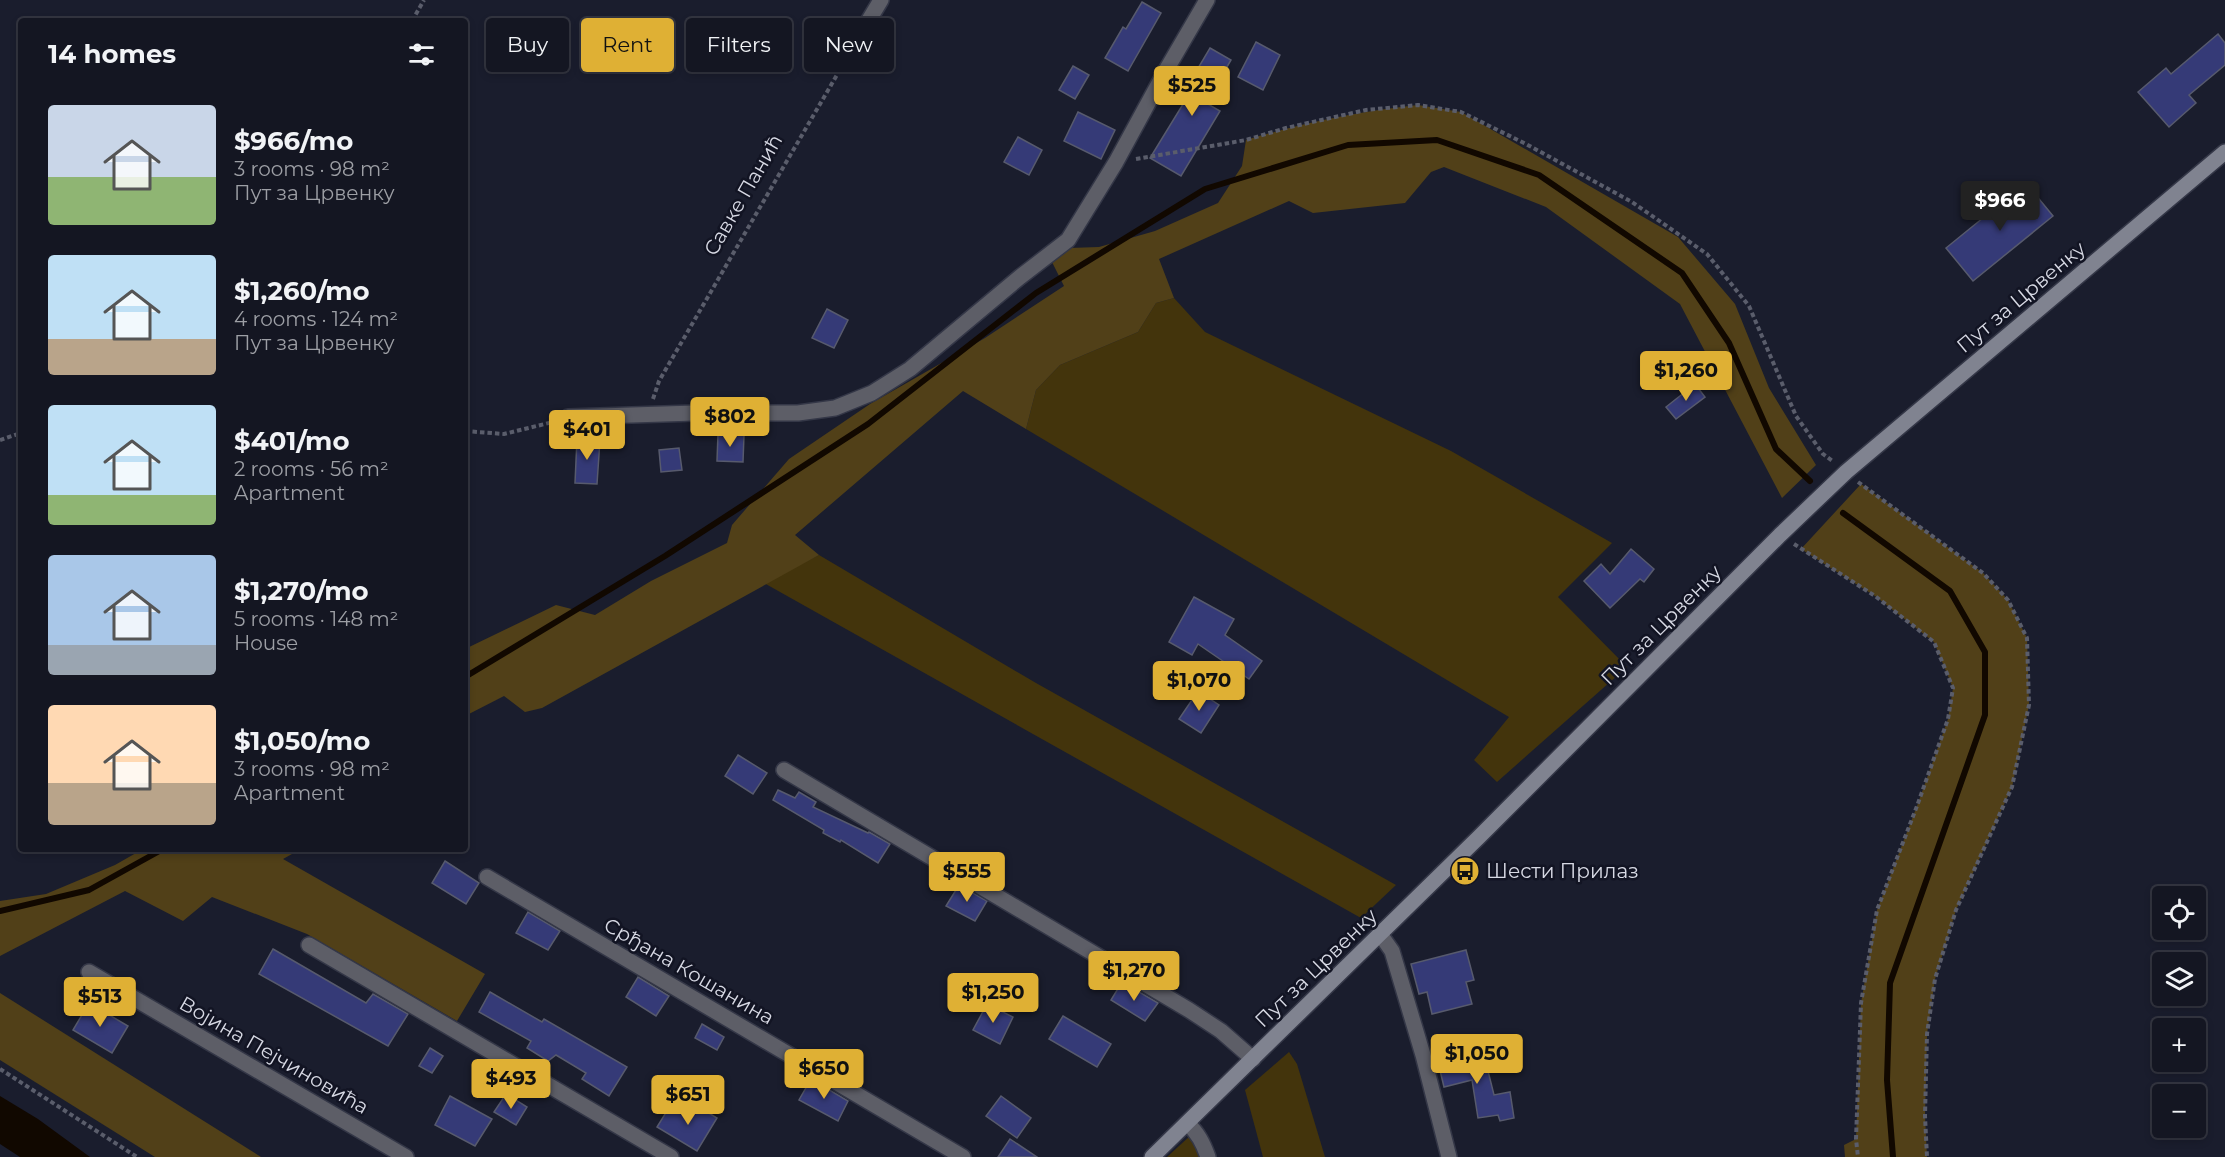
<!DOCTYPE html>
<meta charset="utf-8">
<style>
:root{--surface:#141622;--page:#21232f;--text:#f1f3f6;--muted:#9d9fa5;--line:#333540;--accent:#dfb034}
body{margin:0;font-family:Montserrat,sans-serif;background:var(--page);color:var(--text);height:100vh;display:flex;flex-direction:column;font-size:22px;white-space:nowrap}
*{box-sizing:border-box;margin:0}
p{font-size:20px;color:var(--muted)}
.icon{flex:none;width:33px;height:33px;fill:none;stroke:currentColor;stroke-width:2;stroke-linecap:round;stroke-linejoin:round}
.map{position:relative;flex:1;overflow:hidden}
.panel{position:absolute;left:18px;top:18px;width:450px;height:834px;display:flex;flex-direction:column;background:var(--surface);border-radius:6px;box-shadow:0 3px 9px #0003,0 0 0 2px var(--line)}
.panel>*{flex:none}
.guide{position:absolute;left:486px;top:18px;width:570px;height:54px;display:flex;gap:12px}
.buttons{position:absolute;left:2152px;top:886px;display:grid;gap:12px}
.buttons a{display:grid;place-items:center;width:54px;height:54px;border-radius:6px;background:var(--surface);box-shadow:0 3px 9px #0003,0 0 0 2px var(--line);font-size:30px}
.price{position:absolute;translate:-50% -51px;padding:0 14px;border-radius:6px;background:var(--accent);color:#111;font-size:20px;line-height:39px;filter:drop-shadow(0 2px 3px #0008)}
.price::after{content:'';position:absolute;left:50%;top:36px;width:18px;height:14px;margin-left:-9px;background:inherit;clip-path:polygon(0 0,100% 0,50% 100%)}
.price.current{background:#222;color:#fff}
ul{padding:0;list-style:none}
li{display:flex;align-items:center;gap:18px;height:150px;padding:0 30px}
li span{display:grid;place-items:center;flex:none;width:168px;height:120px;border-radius:6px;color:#555}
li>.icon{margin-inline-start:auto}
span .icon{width:72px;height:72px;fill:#fffc;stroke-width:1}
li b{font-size:26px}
h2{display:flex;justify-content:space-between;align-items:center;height:72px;padding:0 30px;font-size:26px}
.tag{padding:0 21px;border-radius:6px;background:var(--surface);box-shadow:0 3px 9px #0003,0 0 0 2px var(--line);font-size:21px;line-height:54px}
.tag.current{background:var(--accent);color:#111}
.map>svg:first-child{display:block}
.green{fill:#43340c}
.forest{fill:#514018}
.water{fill:#110800}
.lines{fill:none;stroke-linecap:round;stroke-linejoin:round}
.stream{stroke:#110800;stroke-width:6}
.building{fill:#353a77;stroke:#575a6d;stroke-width:1.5}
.street-casing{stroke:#343747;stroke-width:18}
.secondary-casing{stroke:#343747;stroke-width:18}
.path{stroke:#5a5d6b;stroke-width:4;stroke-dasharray:4.5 3;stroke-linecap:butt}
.street{stroke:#5d5e67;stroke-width:15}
.secondary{stroke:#808390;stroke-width:15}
.labels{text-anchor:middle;stroke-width:5;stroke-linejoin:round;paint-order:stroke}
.street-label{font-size:20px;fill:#d7d9e4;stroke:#121423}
.poi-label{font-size:20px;fill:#d7d9e4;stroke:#121423;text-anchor:start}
</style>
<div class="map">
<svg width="2225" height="1157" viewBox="0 0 2225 1157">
<rect width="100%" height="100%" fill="#1a1d2d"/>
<!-- green -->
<g class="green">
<polygon points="1174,298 1205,332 1451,451 1612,543 1558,597 1627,667 1497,782 1474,760 1509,717 1026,429 1036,390 1060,365 1138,332 1156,303"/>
<polygon points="819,555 1036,683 1396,885 1361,918 764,583"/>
<polygon points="1289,1052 1297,1064 1325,1157 1263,1157 1245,1090"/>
<polygon points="1191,1135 1199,1157 1167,1157"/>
</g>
<!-- forest -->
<g class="forest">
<path d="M1418 105 1461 112 1678 237 1735 304 1769 388 1816 465 1782 498 1680 304 1546 207 1444 167 1431 172 1405 203 1313 213 1289 201 1159 259 1174 298 1156 303 1138 332 1060 365 1036 390 1026 429 963 391 795 535 819 555 542 708 525 712 504 696 465 716V649L556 605 595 615 651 581 727 543 732 525 789 459 870 404 985 338 1064 286 1052 262 1069 248 1099 247 1155 231 1218 203 1242 166 1246 140C1303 123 1359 111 1418 105Z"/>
<polygon points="1861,484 1983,573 2008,600 2027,638 2029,705 2012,787 1956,910 1935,979 1927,1034 1925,1116 1927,1157 1845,1157 1844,1145 1856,1139 1861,1003 1877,910 1917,806 1948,719 1953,688 1934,642 1875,596 1801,549"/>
<polygon points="143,849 301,849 283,859 485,974 457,1021 307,934 212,897 183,921 125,891 0,956 0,901 46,894 115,865"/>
<polygon points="0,993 261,1157 155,1157 0,1060"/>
</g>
<!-- water -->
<polygon class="water" points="0,1096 38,1119 90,1157 20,1157 0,1144"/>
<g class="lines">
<!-- stream -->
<g class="stream">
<polyline points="1843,513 1950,591 1985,652 1985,715 1890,983 1887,1080 1893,1157"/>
<polyline points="465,677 665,556 868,424 1036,293 1205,189 1348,145 1437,140 1539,175 1682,273 1729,343 1776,449 1810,481"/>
<polyline points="0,911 89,890 163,849"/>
</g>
</g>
<!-- building -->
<g class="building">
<polygon points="1142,2 1161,13 1128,71 1105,58 1123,27 1126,29"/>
<polygon points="2218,34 2225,43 2225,65 2189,95 2196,103 2169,127 2138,92 2166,68 2171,74"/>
<polygon points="1256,42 1280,55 1263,90 1238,77"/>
<polygon points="1210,48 1231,60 1206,103 1220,111 1181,176 1150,158 1196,83 1191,80"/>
<polygon points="1073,66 1089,75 1075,99 1059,90"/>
<polygon points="1078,112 1115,130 1101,159 1064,141"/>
<polygon points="1018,137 1042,150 1029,175 1004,162"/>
<polygon points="2026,183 2053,216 1973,281 1946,248"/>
<polygon points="827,309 848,320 834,348 812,338"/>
<polygon points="1695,384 1705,397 1676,419 1666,407"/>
<polygon points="718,434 744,435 743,462 717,461"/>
<polygon points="577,439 600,440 597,484 575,483"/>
<polygon points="679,448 682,470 661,472 659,450"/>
<polygon points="1631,549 1654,569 1644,582 1640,579 1610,608 1584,581 1601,564 1610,574"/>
<polygon points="1194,597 1234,619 1225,635 1262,661 1249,679 1198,644 1192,655 1169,642"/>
<polygon points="1198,691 1219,705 1201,733 1179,719"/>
<polygon points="738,755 767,773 753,794 725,776"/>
<polygon points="778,790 795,798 799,792 816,802 813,807 868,833 869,832 890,844 878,863 841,840 840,842 823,833 824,830 773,800"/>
<polygon points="445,861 479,883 466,904 432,883"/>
<polygon points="959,885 987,901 975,921 946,906"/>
<polygon points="528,912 560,931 548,950 516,933"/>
<polygon points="273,949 366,1003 373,994 408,1014 388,1046 259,974"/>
<polygon points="1466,950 1474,980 1466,982 1472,1004 1432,1014 1427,992 1419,994 1411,964"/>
<polygon points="638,977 669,996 656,1016 626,997"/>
<polygon points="1122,982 1158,1003 1145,1021 1111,1000"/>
<polygon points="490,992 542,1022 544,1019 627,1067 609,1096 582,1079 586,1073 556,1055 548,1061 527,1048 531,1041 479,1012"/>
<polygon points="89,1003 128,1026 112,1053 73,1030"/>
<polygon points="987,1004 1013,1017 1000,1044 973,1030"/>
<polygon points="1063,1016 1111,1044 1097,1067 1049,1039"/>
<polygon points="702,1024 724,1037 717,1050 695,1038"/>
<polygon points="430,1048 443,1056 432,1073 419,1066"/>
<polygon points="1483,1051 1494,1095 1510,1092 1514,1118 1500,1121 1498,1115 1478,1118 1472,1080 1444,1087 1438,1062"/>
<polygon points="811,1079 848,1101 838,1121 799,1100"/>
<polygon points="506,1094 527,1107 516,1125 494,1112"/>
<polygon points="450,1096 492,1119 475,1146 435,1125"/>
<polygon points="1001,1096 1031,1118 1017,1138 986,1116"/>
<polygon points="694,1104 717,1118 697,1151 657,1127 670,1106 686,1116"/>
<polygon points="1010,1139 1037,1157 998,1157"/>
</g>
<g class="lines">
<!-- street casing -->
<g class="street-casing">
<g id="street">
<polyline points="860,35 881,0"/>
<polyline points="568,417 695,413 798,413 835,408 872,393 910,369 1020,277 1068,240 1116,162 1165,72 1207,0"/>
<polyline points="784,770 1189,1010 1221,1031 1253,1059"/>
<polyline points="487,877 963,1157"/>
<polyline points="1380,934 1392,951 1423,1055 1449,1157"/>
<polyline points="309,945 671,1157"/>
<polyline points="89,972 406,1157"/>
<path d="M1187 1123C1198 1133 1203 1143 1208 1157"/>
</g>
</g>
<!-- secondary casing -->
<g class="secondary-casing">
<polyline id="secondary" points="1152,1157 1479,837 1780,535 1846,472 2225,152"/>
</g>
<!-- path -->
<g class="path">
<polyline points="412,21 424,0"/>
<polyline points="1136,159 1246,140 1286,128 1366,110 1418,105 1461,112 1526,144 1632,202 1707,254 1749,306 1796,416 1823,454 1834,462"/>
<polyline points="653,399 659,381 852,49"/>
<polyline points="465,431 504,434 553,422"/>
<polyline points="0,440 21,433"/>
<polyline points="1858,482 1983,573 2008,600 2027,638 2029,705 2012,787 1956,910 1935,979 1927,1034 1925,1116 1927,1157"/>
<polyline points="1794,544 1875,596 1934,642 1953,688 1948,719 1917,806 1877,910 1861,1003 1856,1139 1858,1157"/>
<polyline points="0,1069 137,1157"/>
</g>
<!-- street -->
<use href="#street" class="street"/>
<!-- secondary -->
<use href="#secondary" class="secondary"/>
</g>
<!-- icons -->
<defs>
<g id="bus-disc" transform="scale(1.5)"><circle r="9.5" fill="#dfb034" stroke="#121423"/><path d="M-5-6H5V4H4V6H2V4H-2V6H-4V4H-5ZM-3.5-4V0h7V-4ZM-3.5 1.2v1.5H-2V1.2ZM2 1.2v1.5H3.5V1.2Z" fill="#111"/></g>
</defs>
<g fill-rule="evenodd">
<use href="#bus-disc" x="1465" y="871"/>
</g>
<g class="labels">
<!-- street labels -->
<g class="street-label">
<text transform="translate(743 195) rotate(-60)" y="7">Савке Панић</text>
<text transform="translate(2021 297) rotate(-40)" y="7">Пут за Црвенку</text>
<text transform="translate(1661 625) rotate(-45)" y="7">Пут за Црвенку</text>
<text transform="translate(1316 968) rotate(-44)" y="7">Пут за Црвенку</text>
<text transform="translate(689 971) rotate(30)" y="7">Срђана Кошанина</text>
<text transform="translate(274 1055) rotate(30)" y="7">Војина Пејчиновића</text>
</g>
<!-- poi labels -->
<g class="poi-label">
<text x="1486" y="878">Шести Прилаз</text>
</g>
</g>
</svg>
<div class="buttons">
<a><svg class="icon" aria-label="locate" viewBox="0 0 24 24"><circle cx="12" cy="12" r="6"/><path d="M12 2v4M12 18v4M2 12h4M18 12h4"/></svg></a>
<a><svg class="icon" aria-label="layers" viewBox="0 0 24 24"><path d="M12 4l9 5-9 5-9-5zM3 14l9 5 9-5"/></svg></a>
<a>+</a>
<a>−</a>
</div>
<b class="price" style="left:1192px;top:117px">$525</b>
<b class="price current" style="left:2000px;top:232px">$966</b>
<b class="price" style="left:1686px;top:402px">$1,260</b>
<b class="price" style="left:730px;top:448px">$802</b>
<b class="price" style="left:587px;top:461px">$401</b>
<b class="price" style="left:1199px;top:712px">$1,070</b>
<b class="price" style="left:967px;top:903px">$555</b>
<b class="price" style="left:1134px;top:1002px">$1,270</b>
<b class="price" style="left:993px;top:1024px">$1,250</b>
<b class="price" style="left:100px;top:1028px">$513</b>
<b class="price" style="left:1477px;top:1085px">$1,050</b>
<b class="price" style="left:824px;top:1100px">$650</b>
<b class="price" style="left:511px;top:1110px">$493</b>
<b class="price" style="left:688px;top:1126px">$651</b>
<div class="guide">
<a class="tag">Buy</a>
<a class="tag current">Rent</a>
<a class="tag">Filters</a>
<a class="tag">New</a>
</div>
<section class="panel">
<h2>14 homes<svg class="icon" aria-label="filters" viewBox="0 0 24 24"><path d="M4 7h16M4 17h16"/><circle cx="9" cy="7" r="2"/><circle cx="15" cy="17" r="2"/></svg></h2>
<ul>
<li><span style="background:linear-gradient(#c9d6e8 60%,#8fb573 0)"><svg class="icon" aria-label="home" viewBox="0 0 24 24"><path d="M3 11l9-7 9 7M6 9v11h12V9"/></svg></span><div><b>$966/mo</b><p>3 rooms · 98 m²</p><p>Пут за Црвенку</p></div></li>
<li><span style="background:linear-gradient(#bfe0f5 70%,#b9a48a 0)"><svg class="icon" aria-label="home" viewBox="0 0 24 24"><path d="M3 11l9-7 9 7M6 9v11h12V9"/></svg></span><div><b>$1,260/mo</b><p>4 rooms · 124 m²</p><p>Пут за Црвенку</p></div></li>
<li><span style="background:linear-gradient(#bfe0f5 75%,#8fb573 0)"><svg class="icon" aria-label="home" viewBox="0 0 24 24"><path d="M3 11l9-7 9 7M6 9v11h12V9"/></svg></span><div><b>$401/mo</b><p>2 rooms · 56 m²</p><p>Apartment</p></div></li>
<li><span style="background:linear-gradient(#a9c7e8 75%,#9aa5b1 0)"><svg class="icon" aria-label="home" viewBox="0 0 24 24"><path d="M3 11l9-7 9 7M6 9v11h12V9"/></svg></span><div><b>$1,270/mo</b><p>5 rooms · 148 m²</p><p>House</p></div></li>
<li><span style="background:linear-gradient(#ffd9b3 65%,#b9a48a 0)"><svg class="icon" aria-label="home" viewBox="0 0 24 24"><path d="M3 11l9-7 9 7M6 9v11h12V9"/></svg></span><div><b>$1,050/mo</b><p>3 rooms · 98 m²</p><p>Apartment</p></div></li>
</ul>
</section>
</div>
